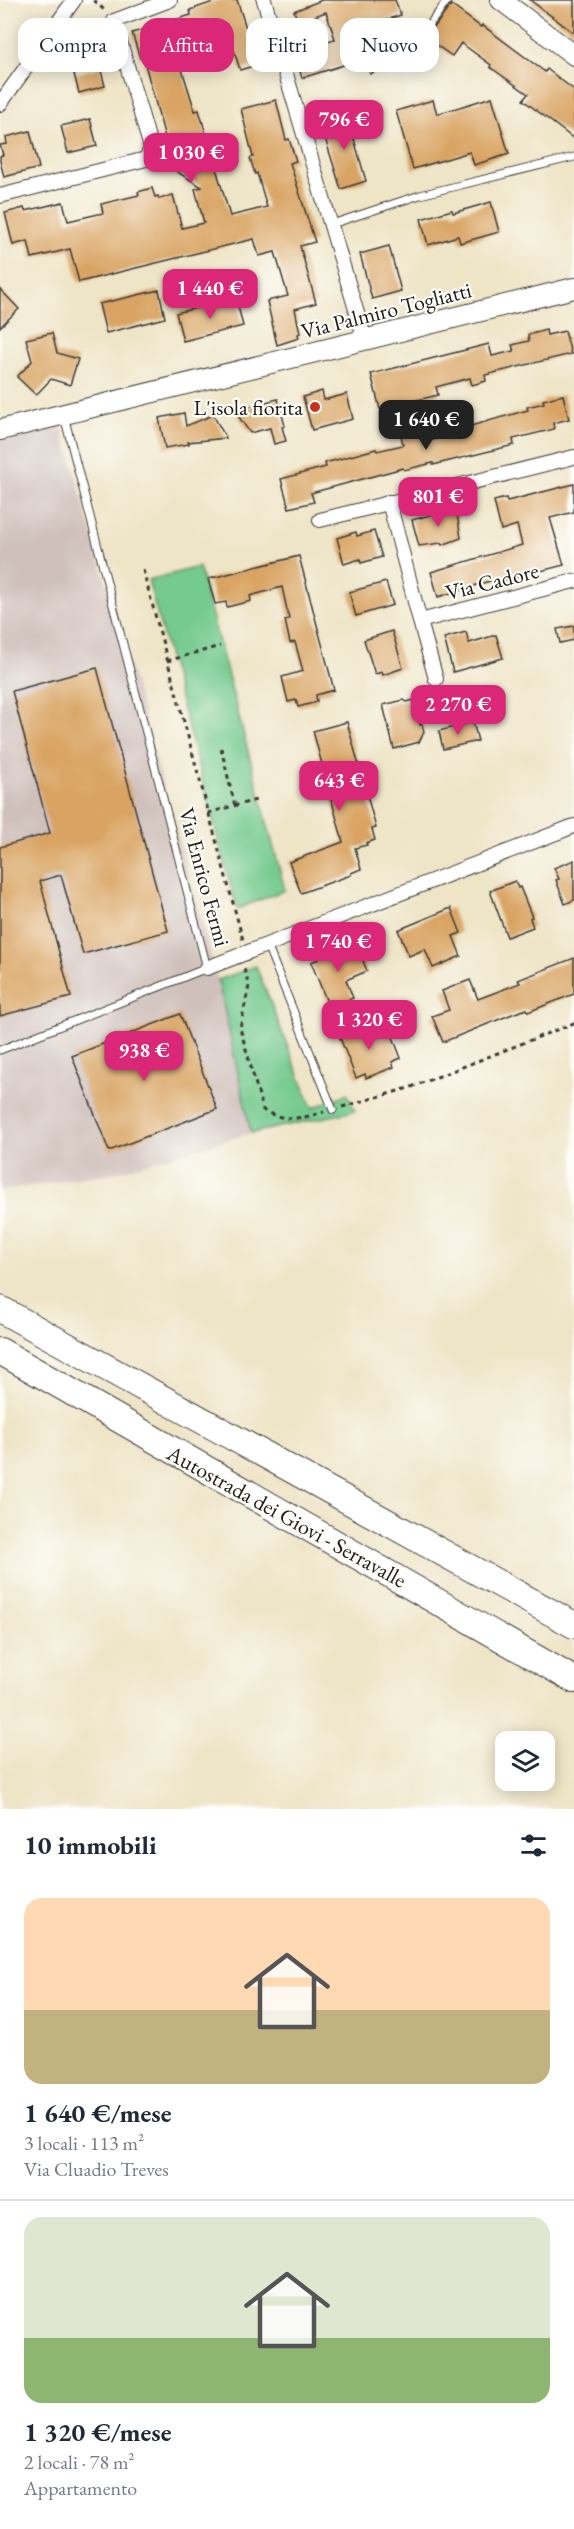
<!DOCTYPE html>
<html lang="it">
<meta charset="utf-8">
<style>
:root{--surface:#fff;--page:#f6f6f7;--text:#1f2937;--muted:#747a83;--line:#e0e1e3;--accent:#db2777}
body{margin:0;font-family:"EB Garamond",serif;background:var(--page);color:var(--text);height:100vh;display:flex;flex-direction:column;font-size:22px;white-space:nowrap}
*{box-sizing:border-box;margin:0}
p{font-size:20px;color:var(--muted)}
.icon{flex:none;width:33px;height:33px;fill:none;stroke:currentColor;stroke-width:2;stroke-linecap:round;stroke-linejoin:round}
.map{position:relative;height:1809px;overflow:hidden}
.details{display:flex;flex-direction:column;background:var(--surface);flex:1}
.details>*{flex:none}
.banner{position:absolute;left:18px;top:18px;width:538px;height:54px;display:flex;gap:12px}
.tools{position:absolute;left:495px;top:1731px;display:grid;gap:12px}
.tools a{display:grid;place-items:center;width:60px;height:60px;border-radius:12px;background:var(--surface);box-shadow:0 3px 15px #0003;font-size:30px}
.price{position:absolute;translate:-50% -51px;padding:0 14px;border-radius:12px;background:var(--accent);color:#fff;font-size:20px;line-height:39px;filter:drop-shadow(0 2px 3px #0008)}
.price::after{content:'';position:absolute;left:50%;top:36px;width:18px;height:14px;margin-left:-9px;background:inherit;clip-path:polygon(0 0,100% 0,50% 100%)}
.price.active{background:#222;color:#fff}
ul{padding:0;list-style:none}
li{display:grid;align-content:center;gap:12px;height:318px;padding:0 24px}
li+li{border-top:2px solid var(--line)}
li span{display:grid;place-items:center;height:186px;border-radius:18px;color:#555}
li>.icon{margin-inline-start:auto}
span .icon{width:108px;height:108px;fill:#fffc;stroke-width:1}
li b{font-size:26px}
h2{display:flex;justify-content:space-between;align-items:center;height:72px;padding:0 24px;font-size:26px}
.pill{padding:0 21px;border-radius:18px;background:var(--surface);box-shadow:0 3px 15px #0003;font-size:21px;line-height:54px}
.pill.active{background:var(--accent);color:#fff}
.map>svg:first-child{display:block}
.industrial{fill:#cfc0bb}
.green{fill:#74ca8f;stroke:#487356;stroke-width:1.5}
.building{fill:#d9a463}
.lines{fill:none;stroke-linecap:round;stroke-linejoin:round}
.lane-casing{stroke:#3c3a36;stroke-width:9}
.street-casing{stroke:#3c3a36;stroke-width:16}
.secondary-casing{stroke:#3c3a36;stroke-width:22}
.highway-casing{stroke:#3c3a36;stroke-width:28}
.path{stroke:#3c3a36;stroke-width:3;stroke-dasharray:4.5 4.5;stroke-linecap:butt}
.lane{stroke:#fff;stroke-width:7}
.street{stroke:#fff;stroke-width:14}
.secondary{stroke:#fff;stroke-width:20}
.highway{stroke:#fff;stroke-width:26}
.poi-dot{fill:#c8321e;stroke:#fdfcf7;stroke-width:2}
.labels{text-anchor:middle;stroke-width:4.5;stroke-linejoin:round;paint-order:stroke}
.street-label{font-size:22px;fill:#1c1c1c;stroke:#fdfcf7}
.poi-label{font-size:22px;fill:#1c1c1c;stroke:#fdfcf7;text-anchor:end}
</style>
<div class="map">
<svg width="574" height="1809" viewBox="0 0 574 1809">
<rect width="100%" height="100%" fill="#fdfcf7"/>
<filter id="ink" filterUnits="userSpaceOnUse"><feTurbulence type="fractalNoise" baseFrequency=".0167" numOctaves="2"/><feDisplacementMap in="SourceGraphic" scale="12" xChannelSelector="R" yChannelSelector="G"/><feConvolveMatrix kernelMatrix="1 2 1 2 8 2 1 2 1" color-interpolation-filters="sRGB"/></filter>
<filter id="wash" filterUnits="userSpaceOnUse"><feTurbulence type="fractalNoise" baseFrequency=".008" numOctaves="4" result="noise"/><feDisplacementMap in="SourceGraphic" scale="24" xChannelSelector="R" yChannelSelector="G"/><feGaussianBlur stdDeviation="1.35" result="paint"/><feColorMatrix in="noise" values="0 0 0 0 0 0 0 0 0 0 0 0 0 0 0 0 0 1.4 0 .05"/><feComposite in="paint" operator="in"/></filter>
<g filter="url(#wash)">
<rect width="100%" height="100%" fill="#eee4c6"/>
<!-- industrial -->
<polygon class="industrial" points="60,420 218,980 251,1133 116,1172 0,1191 0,437"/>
<!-- green -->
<g class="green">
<polygon points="199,567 285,890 237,909 148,580"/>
<polygon points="256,966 312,1108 347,1094 355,1111 251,1133 218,980"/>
</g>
<g id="blocks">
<!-- building -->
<g class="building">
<polygon points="219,0 237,0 249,37 258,35 266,62 240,70 226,24 184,38 186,44 175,47 195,111 199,110 230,216 267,207 257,173 255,174 250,158 253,157 241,109 276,100 286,140 289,139 296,161 290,163 315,242 300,246 316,303 295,309 300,333 298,334 299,338 277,345 267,301 288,296 275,252 259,256 254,239 79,282 70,249 32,258 28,241 13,245 5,213 24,208 25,211 63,202 68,221 103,213 101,204 139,195 138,192 152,188 155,197 158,196 159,199 173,195 182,228 204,223 195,189 202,187 174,170 143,57 140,58 132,33 191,15 190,10"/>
<polygon points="322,0 395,0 401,15 383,21 400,60 370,74 363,59 302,78 294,51 335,39 326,12 298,22 294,11"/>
<polygon points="530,0 574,0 574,33"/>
<polygon points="451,5 481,27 482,25 545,72 547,69 574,90 574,139 523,100 528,94 490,67 491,65 461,43 452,56 426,38"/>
<polygon points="100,67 105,86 79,93 74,74"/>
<polygon points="492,97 509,154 474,165 470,152 413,169 396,111 433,100 437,114"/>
<polygon points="347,114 356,138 354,139 366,181 341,189 324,135 327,134 324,121"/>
<polygon points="90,119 97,146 68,153 61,126"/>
<polygon points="30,131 39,168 4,177 0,161 0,156 3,155 0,145 7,144 6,137"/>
<polygon points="491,202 499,232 460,243 458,236 428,245 421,219 452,210 453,213"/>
<polygon points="389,246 401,291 372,299 360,254"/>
<polygon points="0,289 19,309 0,327"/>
<polygon points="159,290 165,318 106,333 99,304"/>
<polygon points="236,298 243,326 183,341 176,313"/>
<polygon points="546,330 547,335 565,331 571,354 485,375 486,381 472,385 470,378 436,387 438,395 380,409 371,374 489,344 492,356 514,351 512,345 529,341 528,335"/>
<polygon points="52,333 57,353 78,359 70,385 51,379 36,395 17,377 32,361 26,339"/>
<polygon points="322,391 324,400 347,394 353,419 312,430 303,397"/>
<polygon points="563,395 569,419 553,423 554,429 513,439 514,445 433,465 433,463 404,470 403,468 311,493 314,502 289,508 281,479 326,467 325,463 376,449 377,451 403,445 401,436 426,430 429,441 468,431 467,427 528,410 527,407 544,403 543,400"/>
<polygon points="278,399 285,426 282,427 286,441 274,444 270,428 250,433 234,410"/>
<polygon points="184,413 186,426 213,415 226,438 188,442 189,444 165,448 159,418"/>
<polygon points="574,484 574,512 550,518 564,565 494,583 493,580 438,597 431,572 522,545 517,525 501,530 494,501 506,498 507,501"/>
<polygon points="456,508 461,538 442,545 441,543 419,546 412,520"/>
<polygon points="374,531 382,557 361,563 360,559 344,564 337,538 356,532 357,536"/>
<polygon points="299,556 334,690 316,695 317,702 298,707 296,700 288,702 282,677 303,671 295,642 290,643 285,620 289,619 282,587 250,596 251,601 227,607 226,602 215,604 208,579"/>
<polygon points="386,582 393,605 356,616 349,592"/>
<polygon points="574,626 574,640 560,643 557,629"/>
<polygon points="392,631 403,668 383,675 382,672 375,674 364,640"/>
<polygon points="466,632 469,643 496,635 503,658 453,672 444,638"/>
<polygon points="97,668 168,931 83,954 61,875 40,881 71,997 0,1016 0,847 50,833 12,691"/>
<polygon points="404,700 407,702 414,700 420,725 422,724 424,732 419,742 394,749 383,705"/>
<polygon points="347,722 376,828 372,829 375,840 366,843 367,845 355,848 361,869 351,873 351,875 301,893 289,862 343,842 313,731"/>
<polygon points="473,722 478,741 443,749 439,731"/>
<polygon points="574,860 574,900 565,904 556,880 559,879 554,868"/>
<polygon points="515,881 518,888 520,887 532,917 530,918 533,927 507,937 490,891"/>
<polygon points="451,908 461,933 453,936 461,956 433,968 425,949 409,956 398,930"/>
<polygon points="346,945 348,949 357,945 367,971 346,980 353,998 329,1007 311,962 319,959 318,956"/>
<polygon points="574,958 574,994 528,1012 527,1009 515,1013 443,1042 432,1016 449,1010 442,991 470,980 478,999 520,983 518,980"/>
<polygon points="180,1014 217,1109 109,1151 72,1056"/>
<polygon points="363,1023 370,1041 391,1032 401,1058 392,1062 394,1067 366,1078 365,1074 356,1078 338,1033"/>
</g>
</g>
</g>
<g filter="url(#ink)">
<use href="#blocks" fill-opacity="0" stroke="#3c3a36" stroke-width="1.5"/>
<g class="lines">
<!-- lane casing -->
<g class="lane-casing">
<g id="lane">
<polyline points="413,46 448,0"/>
<polyline points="332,224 420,195 574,157"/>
<polyline points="267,945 333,1110"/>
<polyline points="0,1050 207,968 64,416"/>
</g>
</g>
<!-- street casing -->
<g class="street-casing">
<g id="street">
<polyline points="264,0 365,340"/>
<polyline points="0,104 74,0"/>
<polyline points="0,196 146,159 151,148 114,21 170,0"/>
<polyline points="389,502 420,621 574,581"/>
<polyline points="320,520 574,457"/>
<polyline points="420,621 436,679"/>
<polyline points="207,968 574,826"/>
</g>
</g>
<!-- secondary casing -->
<g class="secondary-casing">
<g id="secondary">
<polyline points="501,0 574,55"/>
<polyline points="0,430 574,288"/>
</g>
</g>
<!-- highway casing -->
<g class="highway-casing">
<g id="highway">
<polyline points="0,1309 574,1625"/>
<polyline points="0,1351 574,1680"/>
</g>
</g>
<!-- path -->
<g class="path">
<polyline points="94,0 105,11"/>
<polyline points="143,570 243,940"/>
<polyline points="167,661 220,646"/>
<polyline points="221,748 235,806"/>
<polyline points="208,813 260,799"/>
<path d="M244 969 249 986 240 1028 263 1110C284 1122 301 1119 324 1112"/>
<polyline points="342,1107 409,1088 574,1023"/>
</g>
<!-- lane -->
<use href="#lane" class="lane"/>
<!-- street -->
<use href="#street" class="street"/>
<!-- secondary -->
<use href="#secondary" class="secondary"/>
<!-- highway -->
<use href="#highway" class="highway"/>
</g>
</g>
<!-- markers -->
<circle class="poi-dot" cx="315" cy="407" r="6"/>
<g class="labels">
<!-- street labels -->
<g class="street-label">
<text transform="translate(386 310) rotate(-14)" y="8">Via Palmiro Togliatti</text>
<text transform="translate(492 581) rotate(-14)" y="8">Via Cadore</text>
<text transform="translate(205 877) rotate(75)" y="8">Via Enrico Fermi</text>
<text transform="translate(287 1516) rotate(29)" y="8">Autostrada dei Giovi - Serravalle</text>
</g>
<!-- poi labels -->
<g class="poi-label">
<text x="303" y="415">L'isola fiorita</text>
</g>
</g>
</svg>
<div class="tools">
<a><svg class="icon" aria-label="layers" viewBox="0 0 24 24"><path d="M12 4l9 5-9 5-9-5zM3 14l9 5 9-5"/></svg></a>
</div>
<b class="price" style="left:344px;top:151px">796 €</b>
<b class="price" style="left:191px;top:184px">1 030 €</b>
<b class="price" style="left:210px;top:320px">1 440 €</b>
<b class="price active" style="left:426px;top:451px">1 640 €</b>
<b class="price" style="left:438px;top:528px">801 €</b>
<b class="price" style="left:458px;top:736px">2 270 €</b>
<b class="price" style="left:339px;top:812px">643 €</b>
<b class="price" style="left:338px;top:973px">1 740 €</b>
<b class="price" style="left:369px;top:1051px">1 320 €</b>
<b class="price" style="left:144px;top:1082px">938 €</b>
<div class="banner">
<a class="pill">Compra</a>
<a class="pill active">Affitta</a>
<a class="pill">Filtri</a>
<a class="pill">Nuovo</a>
</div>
</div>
<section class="details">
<h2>10 immobili<svg class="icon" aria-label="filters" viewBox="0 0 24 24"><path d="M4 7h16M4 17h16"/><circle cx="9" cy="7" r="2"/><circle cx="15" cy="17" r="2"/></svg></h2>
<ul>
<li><span style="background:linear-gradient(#ffd9b3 60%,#c2b280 0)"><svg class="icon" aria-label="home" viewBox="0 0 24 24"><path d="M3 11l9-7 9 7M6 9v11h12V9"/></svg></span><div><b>1 640 €/mese</b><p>3 locali · 113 m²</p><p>Via Cluadio Treves</p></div></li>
<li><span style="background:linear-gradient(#dfe7d0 65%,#8fb573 0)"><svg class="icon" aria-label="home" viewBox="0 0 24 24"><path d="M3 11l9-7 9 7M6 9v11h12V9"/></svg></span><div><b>1 320 €/mese</b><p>2 locali · 78 m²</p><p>Appartamento</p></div></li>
</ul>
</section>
